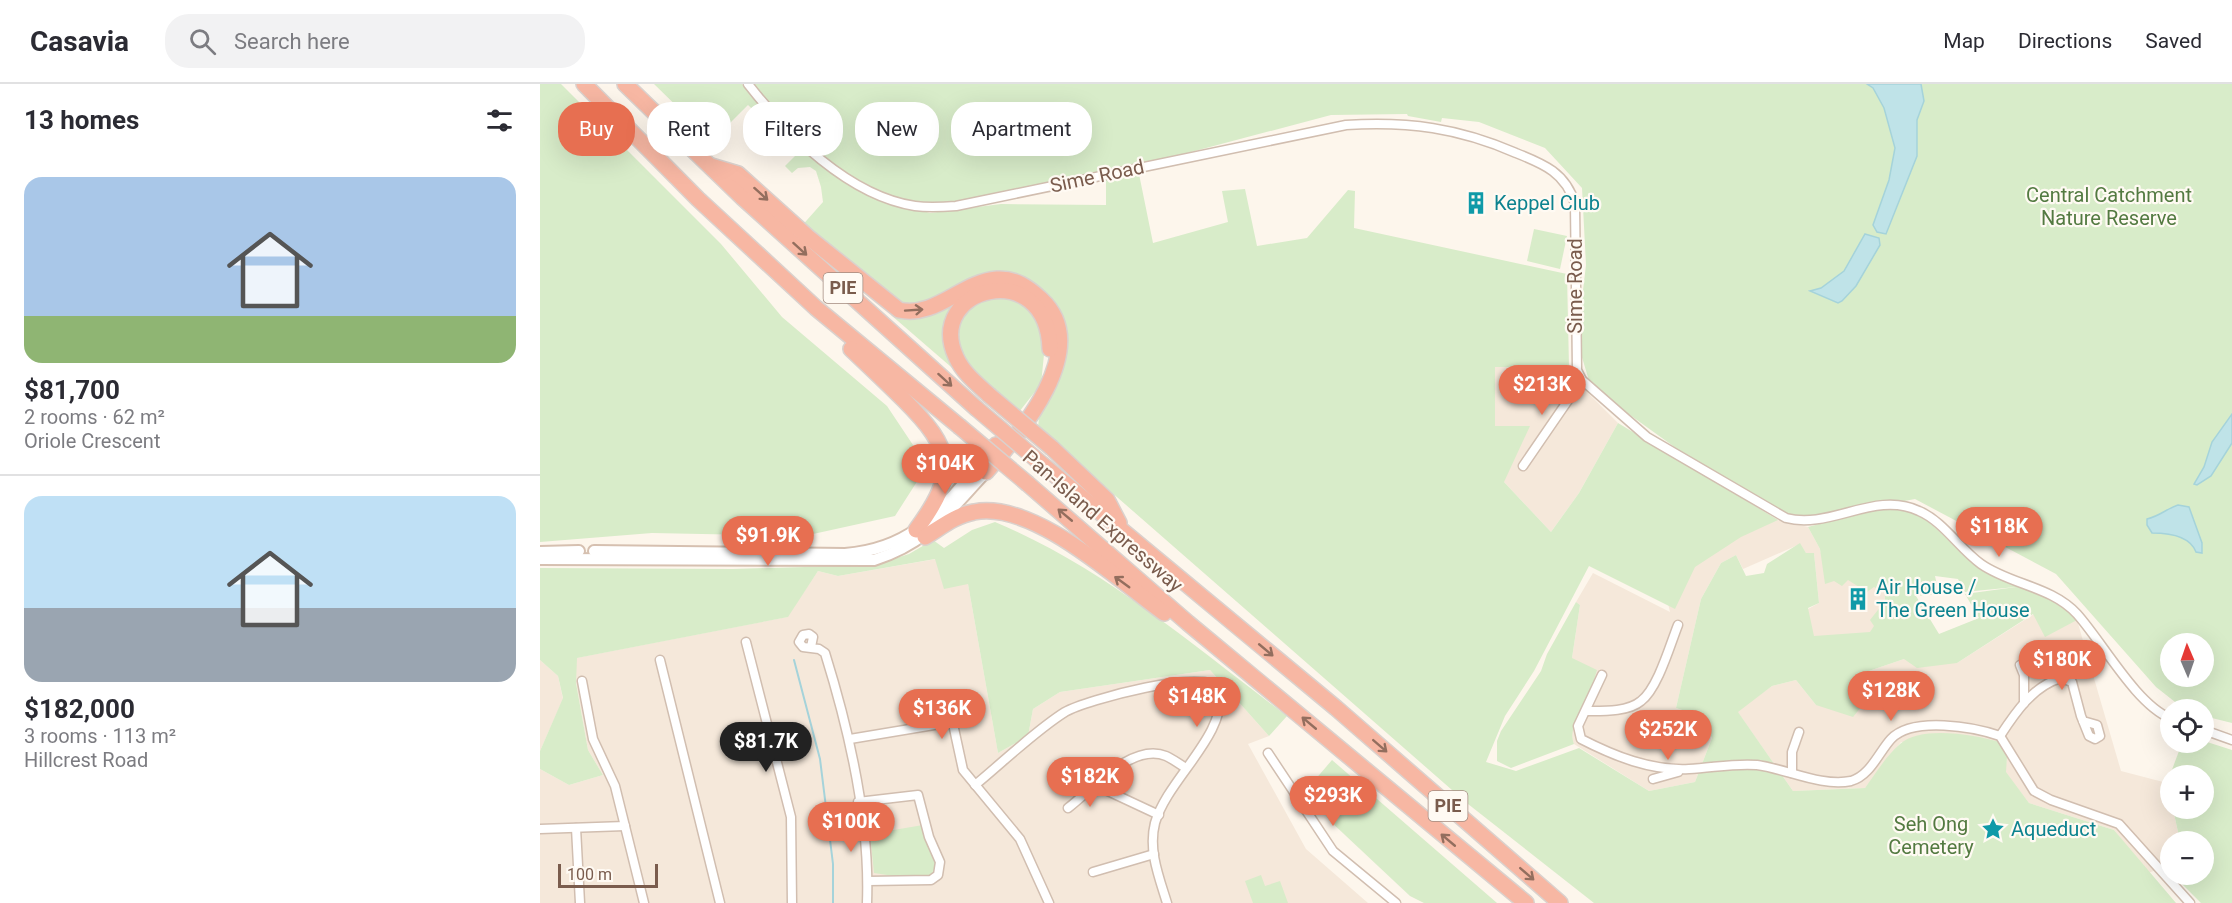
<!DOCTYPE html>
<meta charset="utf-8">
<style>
:root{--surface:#fff;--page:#f2f2f3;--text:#2b2b33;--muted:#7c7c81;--line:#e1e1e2;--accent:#e76f51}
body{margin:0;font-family:Roboto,sans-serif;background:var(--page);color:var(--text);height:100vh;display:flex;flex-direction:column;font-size:22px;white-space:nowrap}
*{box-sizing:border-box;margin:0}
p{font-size:20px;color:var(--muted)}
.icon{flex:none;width:33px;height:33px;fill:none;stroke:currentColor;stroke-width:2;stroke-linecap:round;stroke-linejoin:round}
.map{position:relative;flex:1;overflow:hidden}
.panel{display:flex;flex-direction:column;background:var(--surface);width:540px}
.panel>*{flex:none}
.guide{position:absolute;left:18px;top:18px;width:570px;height:54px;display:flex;gap:12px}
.needle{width:39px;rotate:358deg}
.tools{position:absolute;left:1620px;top:549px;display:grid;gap:12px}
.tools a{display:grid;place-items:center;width:54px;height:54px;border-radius:50%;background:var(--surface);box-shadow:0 6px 24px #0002;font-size:30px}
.scale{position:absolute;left:18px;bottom:15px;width:100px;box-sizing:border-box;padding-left:6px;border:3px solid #7a5c4d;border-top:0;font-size:16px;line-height:21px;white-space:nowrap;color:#7a5c4d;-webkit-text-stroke:4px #fffaf3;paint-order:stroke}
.price{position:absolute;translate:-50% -51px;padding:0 14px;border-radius:21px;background:var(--accent);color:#fff;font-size:20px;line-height:39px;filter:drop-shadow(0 2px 3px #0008)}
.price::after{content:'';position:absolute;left:50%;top:36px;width:18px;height:14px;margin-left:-9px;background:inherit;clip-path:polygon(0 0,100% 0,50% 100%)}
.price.current{background:#222;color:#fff}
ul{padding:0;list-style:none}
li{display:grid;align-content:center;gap:12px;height:318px;padding:0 24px}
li+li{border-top:2px solid var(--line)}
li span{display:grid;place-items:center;height:186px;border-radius:18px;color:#555}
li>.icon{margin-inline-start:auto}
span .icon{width:108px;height:108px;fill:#fffc;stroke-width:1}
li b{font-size:26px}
h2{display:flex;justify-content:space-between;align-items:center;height:72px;padding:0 24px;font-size:26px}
.tag{padding:0 21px;border-radius:24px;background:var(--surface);box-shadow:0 6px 24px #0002;font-size:21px;line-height:54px}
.tag.current{background:var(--accent);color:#fff}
header{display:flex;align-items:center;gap:36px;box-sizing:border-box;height:84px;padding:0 30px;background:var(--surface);border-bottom:2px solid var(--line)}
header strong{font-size:28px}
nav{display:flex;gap:33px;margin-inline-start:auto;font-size:21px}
.search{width:420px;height:54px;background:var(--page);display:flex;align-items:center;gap:15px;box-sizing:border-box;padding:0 21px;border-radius:24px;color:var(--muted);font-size:22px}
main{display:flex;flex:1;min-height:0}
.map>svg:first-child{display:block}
.residential{fill:#f5e8da}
.green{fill:#d8ecc9;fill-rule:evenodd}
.water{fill:#bfe3e8;stroke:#a5d3da;stroke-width:1.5}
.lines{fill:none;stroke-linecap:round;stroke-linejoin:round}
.stream{stroke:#a5d3da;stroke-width:2}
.minor-casing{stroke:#d1beb0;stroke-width:11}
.secondary-casing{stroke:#d6c0b0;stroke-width:14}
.motorway-casing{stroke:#dad1cd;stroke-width:18}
.minor{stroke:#fff;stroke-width:8}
.secondary{stroke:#fff;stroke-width:10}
.motorway{stroke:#f7b7a3;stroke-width:15}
.motorway-bridge-casing{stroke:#dad1cd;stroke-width:18;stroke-linecap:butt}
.motorway-bridge{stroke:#f7b7a3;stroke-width:15}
.oneway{stroke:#936e5e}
.labels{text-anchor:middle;stroke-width:4.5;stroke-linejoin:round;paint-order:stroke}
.shield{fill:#fffaf3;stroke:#a28b7f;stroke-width:1.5}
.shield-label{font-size:18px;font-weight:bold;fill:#7a5c4d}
.street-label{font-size:20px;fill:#7a5c4d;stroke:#fffaf3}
.park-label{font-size:20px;fill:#537a41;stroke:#fffaf3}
.culture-label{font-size:20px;fill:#0d838f;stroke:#fffaf3;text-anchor:start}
</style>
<header>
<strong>Casavia</strong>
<div class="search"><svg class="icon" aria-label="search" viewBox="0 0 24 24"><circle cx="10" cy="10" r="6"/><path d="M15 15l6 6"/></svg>Search here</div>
<nav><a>Map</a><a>Directions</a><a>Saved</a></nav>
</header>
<main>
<section class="panel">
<h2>13 homes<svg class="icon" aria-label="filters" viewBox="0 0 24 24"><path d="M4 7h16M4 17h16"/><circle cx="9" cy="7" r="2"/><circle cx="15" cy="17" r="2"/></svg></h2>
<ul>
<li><span style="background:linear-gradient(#a9c7e8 75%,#8fb573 0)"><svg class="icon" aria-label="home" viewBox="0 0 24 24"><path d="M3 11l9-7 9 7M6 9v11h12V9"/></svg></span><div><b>$81,700</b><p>2 rooms · 62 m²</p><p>Oriole Crescent</p></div></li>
<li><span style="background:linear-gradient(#bfe0f5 60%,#9aa5b1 0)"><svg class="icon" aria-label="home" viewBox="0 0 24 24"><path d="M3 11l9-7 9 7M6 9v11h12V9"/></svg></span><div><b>$182,000</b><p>3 rooms · 113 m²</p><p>Hillcrest Road</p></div></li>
</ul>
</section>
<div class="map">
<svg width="1692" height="819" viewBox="0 0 1692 819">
<rect width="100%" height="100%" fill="#fdf6ec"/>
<!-- residential -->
<g class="residential">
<polygon points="955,282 1024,285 1078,339 1039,409 1011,448 964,398 955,342"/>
<polygon points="1146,381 1238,436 1268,443 1280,465 1285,487 1333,482 1399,550 1257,557 1268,525 1279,519 1274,469 1266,469 1260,460 1203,485 1196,471 1181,479 1161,515 1136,624 1161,632 1172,654 1155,698 1109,707 1034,660 1031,652 1033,642 1044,626 1032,574 1040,521 1036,518 1053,489 1130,528 1119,481"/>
<polygon points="396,475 428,500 458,669 488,652 493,625 520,608 670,586 729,652 708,660 766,765 828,819 0,819 0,685 29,701 63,691 48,666 36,599 36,574 247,533 278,487 298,492"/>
<polygon points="1494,530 1537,536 1581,687 1627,699 1630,724 1633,725 1640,757 1630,758 1630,781 1608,789 1574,746 1489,719 1465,688 1467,673 1361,658 1325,704 1253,707 1197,627 1232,602 1256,596 1276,621 1320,590 1364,575 1417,579"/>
<polygon points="0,576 18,592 23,615 0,667"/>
</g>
<!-- green -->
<g class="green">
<polygon points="0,0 21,0 181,160 242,233 347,322 387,382 355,432 264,452 112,449 0,458"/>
<polygon points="114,0 202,0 230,34 256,59 253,63 208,21 183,46 170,41 159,44"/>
<path d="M212 0H1692V639L1664 632V626L1644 625 1616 603 1516 490 1375 415 1257 437 1161 382 1051 303 1037 257 1046 181 1042 104 1005 64 939 38 902 34 901 38 868 32 867 30 791 31 587 85 461 112 390 122 344 110 303 87 263 57ZM1630 560H1664V592H1630Z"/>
<path d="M262 65 323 109 390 129 461 120 566 121V96L599 90 613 159 688 138 682 107 705 105 717 162 767 154 808 106 815 107 814 144 1027 190 1029 283H955V342H990L964 398 1011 448 1039 409 1078 339 1238 436 1201 453 1155 483 1135 525 1049 482 994 587 965 632 946 678 976 687 1039 664 1109 707 1155 698 1172 654 1161 632 1136 624 1161 515 1181 479 1196 471 1206 492 1224 489 1227 480 1260 459 1266 469H1274L1279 519 1268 524 1274 552 1330 548 1334 542 1330 536 1345 517V509L1334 503 1327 508 1308 496 1302 502 1294 497 1285 500 1280 465 1268 443C1292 437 1334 420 1358 424 1391 429 1411 464 1438 483 1470 505 1508 506 1537 536L1505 553 1493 530 1417 579 1377 584 1364 575 1320 590 1330 612 1313 633 1276 621 1256 596 1232 602 1198 628 1253 707 1325 704C1336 689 1346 672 1360 660 1381 641 1435 651 1460 658L1467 673 1466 688 1489 719 1574 746 1636 819H1054L928 720 498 344 500 322 519 253 471 199 371 231 259 145 283 118 281 103 276 87 270 83 258 84 252 89 245 82ZM1395 492 1418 495 1424 508 1476 503 1425 510 1439 534 1399 550 1376 512 1399 510Z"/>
<polygon points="994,145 1027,152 1020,185 987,177"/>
<polygon points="429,209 414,230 425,295 351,231 364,232"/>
<path d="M441 214 481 215 497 235 505 261 501 300 479 328C452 305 399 272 424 231 427 225 436 219 441 214Z"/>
<path d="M455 438C563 483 654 562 747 632L729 652 670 586 520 608 493 625 488 652 458 669 428 500 404 505 395 475 298 492 278 487 248 533 37 574 36 599 48 666 63 691 29 701 0 685V667L23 614 18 592 0 576V484L193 485 334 481 369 470 393 456 404 464 432 446Z"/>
<path d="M1036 518 1040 521 1032 574 1057 586C1053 599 1050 612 1045 624 1039 638 1028 644 1034 660L971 684 957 677V657L961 647 1001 587 1007 570Z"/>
<polygon points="1664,657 1692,666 1692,819 1661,819 1633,791 1664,790 1664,758 1640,757 1633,725 1664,724 1664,692 1630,692 1630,714 1627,699 1642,659"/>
<polygon points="792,676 957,819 884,819 870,812 789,736 768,704"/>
<polygon points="383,741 396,782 391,791 360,793 334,789 330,750"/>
<polygon points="721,791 725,802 740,797 748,819 713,819 705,797"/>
</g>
<!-- water -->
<g class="water">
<polygon points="1327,0 1381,0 1384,17 1377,36 1377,72 1346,150 1337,148 1333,141 1349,96 1355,64 1344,24 1333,4"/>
<polygon points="1325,150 1339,154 1340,161 1316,202 1302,217 1298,219 1270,207 1281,204 1304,187"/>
<polygon points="1692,330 1692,359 1671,392 1657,401 1654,400 1664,383 1672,358"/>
<path d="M1638 421 1649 423 1662 459V469L1656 468C1650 452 1628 449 1612 449L1607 441V435C1620 432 1626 425 1638 421Z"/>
</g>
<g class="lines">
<!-- stream -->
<polyline class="stream" points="254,576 280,675 293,780 293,819"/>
<!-- minor casing -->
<g class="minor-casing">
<g id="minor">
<path d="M208 0C247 50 309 112 375 122 389 124 403 123 416 122L806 41C868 37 919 44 976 69 1004 80 1026 89 1035 120L1037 286 1042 296 1107 353 1246 434C1290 446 1335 406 1379 427 1403 437 1420 465 1441 480 1471 501 1511 502 1537 530 1563 559 1596 620 1630 634"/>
<polyline points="983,382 1042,296"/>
<polyline points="206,558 251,733 252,819"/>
<path d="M271 563 273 553 269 550 263 551 259 558 263 563 279 565 285 569C309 646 330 739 327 819"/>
<polyline points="120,576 180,819"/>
<polyline points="1480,581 1484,591 1484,619"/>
<path d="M1062 591 1038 642 1041 655C1074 672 1111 687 1149 685 1172 684 1194 679 1217 681 1247 685 1281 703 1311 697 1330 692 1339 668 1351 655 1373 632 1434 643 1460 652L1494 707 1511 716 1579 740 1650 819"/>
<polyline points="42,597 53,655 75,702 104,819"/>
<polyline points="407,612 423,686 480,755 509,819"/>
<path d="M1046 627C1063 627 1088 628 1101 617 1118 604 1130 561 1138 541"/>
<polyline points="1664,646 1692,656"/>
<path d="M1460 652C1475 629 1493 602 1521 594L1532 598 1541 632 1549 652 1555 655 1560 652 1557 641 1543 637"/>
<polyline points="310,655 412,638"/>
<polyline points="728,669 793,767 856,819"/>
<polyline points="1252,689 1252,668 1259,648"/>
<polyline points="1113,695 1138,688"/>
<path d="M435 701C462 679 496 646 525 628 546 616 666 583 680 605 687 652 628 694 615 739 608 766 619 793 627 819"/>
<polyline points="557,702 619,731"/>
<polyline points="318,718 378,711 389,753 400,778 398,791 391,796 328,797"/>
<path d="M528 724C552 706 592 658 626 672 633 675 639 680 646 684"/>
<polyline points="36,744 40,819"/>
<polyline points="0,745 85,742"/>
<polyline points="553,788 614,770"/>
</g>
</g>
<!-- secondary casing -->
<g class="secondary-casing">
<g id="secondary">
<path d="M54 467 305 470C367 465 395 434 433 388L437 387"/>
<polyline points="0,468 39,467"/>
<path d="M0 475 334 476C388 459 408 428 446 388"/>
</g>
</g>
<!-- motorway casing -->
<g class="motorway-casing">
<g id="motorway">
<polyline points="44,0 158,115 276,224 419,342"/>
<polyline points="85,0 203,114 436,324"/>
<path d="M171 82 198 90 268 153 359 226C396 234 421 198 457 195 475 194 488 203 501 215 554 264 480 349 446 388"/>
<path d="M311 265C329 282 347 299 364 316 413 365 419 388 376 446"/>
<path d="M449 311C437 300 423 289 416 273 384 203 507 171 510 265"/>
<polyline points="512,364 567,416 579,439"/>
<polyline points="503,381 796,624 1020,819"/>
<polyline points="433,388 456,361"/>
<polyline points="488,400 648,539 986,819"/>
<path d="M385 453C400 444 416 431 434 428 493 416 577 495 624 529"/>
</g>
</g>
<!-- minor -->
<use href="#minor" class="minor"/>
<!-- secondary -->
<use href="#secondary" class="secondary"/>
<!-- motorway -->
<use href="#motorway" class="motorway"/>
<!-- motorway-bridge casing -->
<g class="motorway-bridge-casing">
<g id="motorway-bridge">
<polyline points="449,311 512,364"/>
<polyline points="436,324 503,381"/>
<polyline points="419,342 488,400"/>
</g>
</g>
<!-- motorway-bridge -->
<use href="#motorway-bridge" class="motorway-bridge"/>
</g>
<!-- one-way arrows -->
<defs><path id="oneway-shaft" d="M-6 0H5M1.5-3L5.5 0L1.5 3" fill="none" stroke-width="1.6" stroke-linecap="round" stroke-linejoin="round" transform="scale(1.5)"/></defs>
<g class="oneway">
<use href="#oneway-shaft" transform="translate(221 110) rotate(42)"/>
<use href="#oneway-shaft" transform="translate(260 165) rotate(42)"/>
<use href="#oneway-shaft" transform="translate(374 226) rotate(-4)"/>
<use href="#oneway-shaft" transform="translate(405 296) rotate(42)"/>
<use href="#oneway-shaft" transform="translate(525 431) rotate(-140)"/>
<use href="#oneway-shaft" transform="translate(582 498) rotate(-144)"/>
<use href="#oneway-shaft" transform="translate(726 566) rotate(40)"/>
<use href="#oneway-shaft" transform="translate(769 639) rotate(-140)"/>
<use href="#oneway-shaft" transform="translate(840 662) rotate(41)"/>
<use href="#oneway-shaft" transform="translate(908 756) rotate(-140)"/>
<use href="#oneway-shaft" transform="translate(987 790) rotate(41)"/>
</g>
<!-- icons -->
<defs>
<g id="building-bare" transform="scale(1.8)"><path d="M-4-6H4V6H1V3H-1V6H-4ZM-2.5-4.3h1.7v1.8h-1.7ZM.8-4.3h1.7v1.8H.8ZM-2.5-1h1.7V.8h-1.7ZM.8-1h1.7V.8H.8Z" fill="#0f9aa8" stroke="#fffaf3" stroke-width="2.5" paint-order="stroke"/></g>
<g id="sight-bare" transform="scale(1.8)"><path d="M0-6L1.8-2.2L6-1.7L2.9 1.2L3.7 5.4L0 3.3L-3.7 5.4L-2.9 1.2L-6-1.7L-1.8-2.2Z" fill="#0f9aa8" stroke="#fffaf3" stroke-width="2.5" paint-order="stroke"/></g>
</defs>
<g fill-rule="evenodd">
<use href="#building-bare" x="936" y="119"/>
<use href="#building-bare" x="1318" y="515"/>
<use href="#sight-bare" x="1453" y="745"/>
</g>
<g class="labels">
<!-- shield labels -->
<g class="shield">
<rect x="283.5" y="189" width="39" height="30" rx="4.5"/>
<rect x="888.5" y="707" width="39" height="30" rx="4.5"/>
</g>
<g class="shield-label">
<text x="303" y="210">PIE</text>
<text x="908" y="728">PIE</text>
</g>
<!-- street labels -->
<g class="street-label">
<text transform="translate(557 92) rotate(-12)" y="7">Sime Road</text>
<text transform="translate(1035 202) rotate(-90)" y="7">Sime Road</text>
<text transform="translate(563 437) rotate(41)" y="7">Pan-Island Expressway</text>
</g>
<!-- park labels -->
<g class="park-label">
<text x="1569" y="118">Central Catchment<tspan x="1569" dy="23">Nature Reserve</tspan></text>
<text x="1391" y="747">Seh Ong<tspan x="1391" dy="23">Cemetery</tspan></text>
</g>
<!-- culture labels -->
<g class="culture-label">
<text x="954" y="126">Keppel Club</text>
<text x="1336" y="510">Air House /<tspan x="1336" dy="23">The Green House</tspan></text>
<text x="1471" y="752">Aqueduct</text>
</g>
</g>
</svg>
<div class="tools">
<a><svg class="needle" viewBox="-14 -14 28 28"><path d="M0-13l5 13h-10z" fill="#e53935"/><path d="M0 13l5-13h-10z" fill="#7c7c81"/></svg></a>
<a><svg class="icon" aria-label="locate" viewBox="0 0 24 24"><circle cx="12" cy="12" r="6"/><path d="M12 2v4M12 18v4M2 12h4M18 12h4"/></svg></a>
<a>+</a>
<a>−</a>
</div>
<div class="scale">100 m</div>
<b class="price" style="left:1002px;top:332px">$213K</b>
<b class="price" style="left:405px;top:411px">$104K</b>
<b class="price" style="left:1459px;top:474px">$118K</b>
<b class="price" style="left:228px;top:483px">$91.9K</b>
<b class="price" style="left:1522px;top:607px">$180K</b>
<b class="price" style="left:1351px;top:638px">$128K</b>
<b class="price" style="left:657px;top:644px">$148K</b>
<b class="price" style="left:402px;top:656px">$136K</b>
<b class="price" style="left:1128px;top:677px">$252K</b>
<b class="price current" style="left:226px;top:689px">$81.7K</b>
<b class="price" style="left:550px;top:724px">$182K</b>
<b class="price" style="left:793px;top:743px">$293K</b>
<b class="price" style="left:311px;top:769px">$100K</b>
<div class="guide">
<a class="tag current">Buy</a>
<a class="tag">Rent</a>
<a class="tag">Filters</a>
<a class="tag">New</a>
<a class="tag">Apartment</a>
</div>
</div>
</main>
